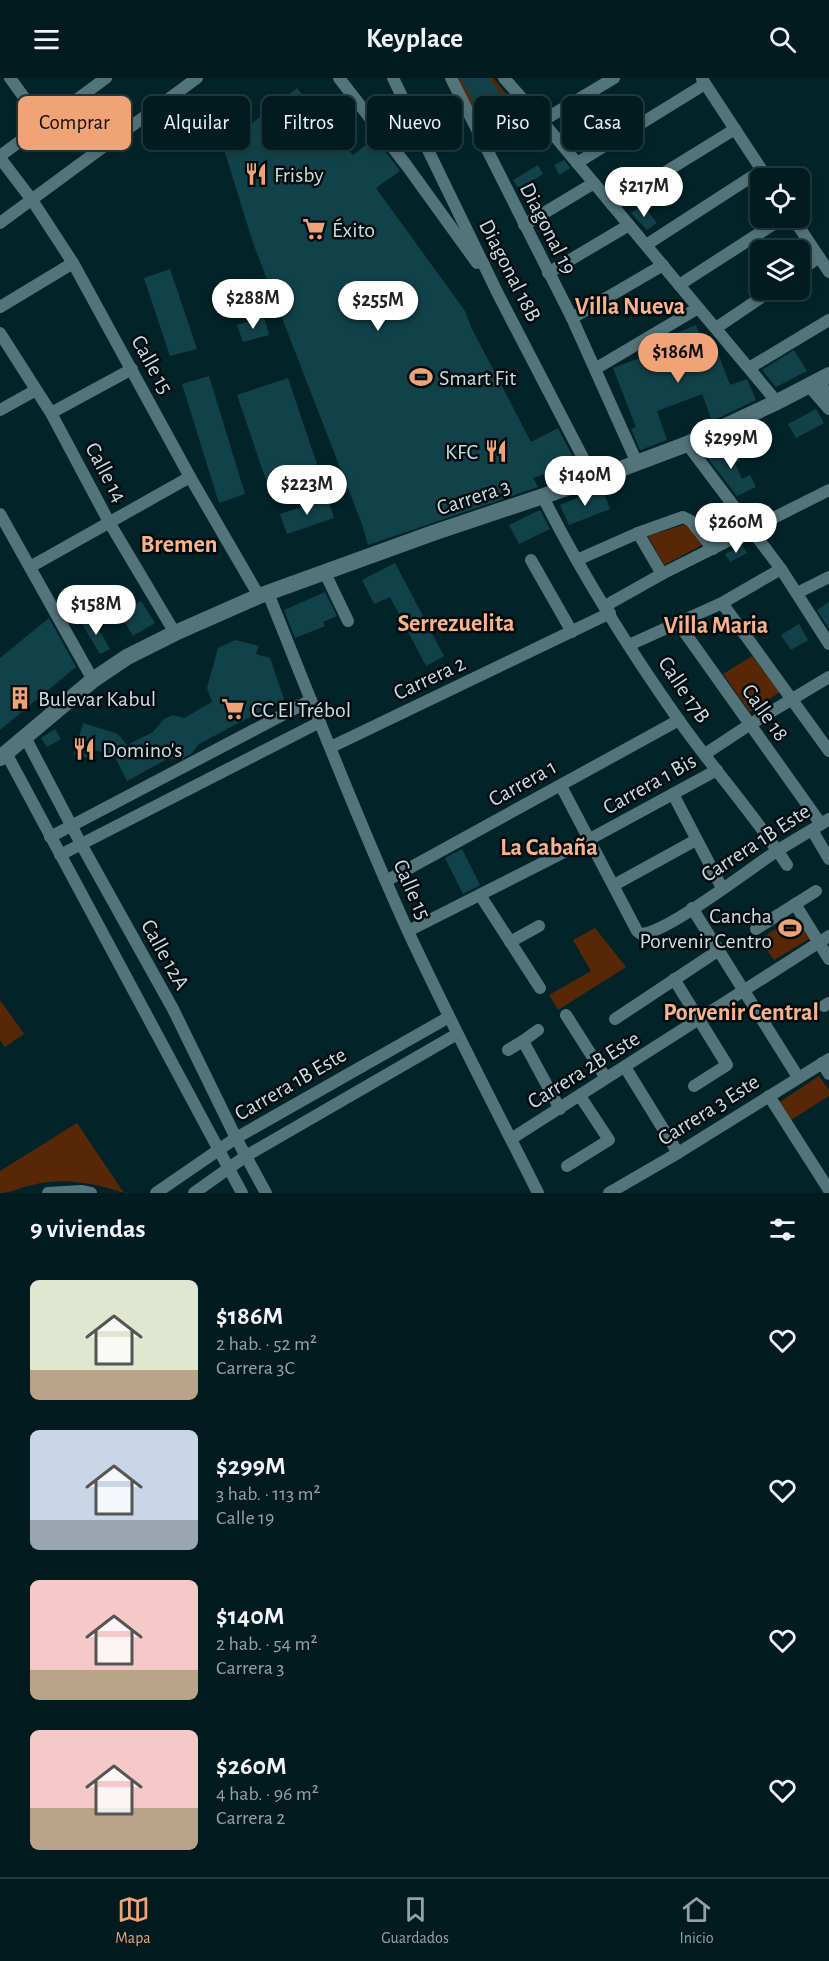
<!DOCTYPE html>
<html lang="es">
<meta charset="utf-8">
<style>
:root{--surface:#021b1f;--page:#10282c;--text:#f1f3f6;--muted:#96a1a4;--line:#23393d;--accent:#efa377}
body{margin:0;font-family:"Alegreya Sans",sans-serif;background:var(--page);color:var(--text);height:100vh;display:flex;flex-direction:column;font-size:22px;white-space:nowrap}
*{box-sizing:border-box;margin:0}
p{font-size:20px;color:var(--muted)}
.icon{flex:none;width:33px;height:33px;fill:none;stroke:currentColor;stroke-width:2;stroke-linecap:round;stroke-linejoin:round}
.map{position:relative;height:1115px;overflow:hidden}
.panel{display:flex;flex-direction:column;background:var(--surface);flex:1}
.panel>*{flex:none}
.top-card{position:absolute;left:18px;top:18px;width:794px;height:54px;display:flex;gap:12px}
.buttons{position:absolute;left:750px;top:90px;display:grid;gap:12px}
.buttons a{display:grid;place-items:center;width:60px;height:60px;border-radius:9px;background:var(--surface);box-shadow:0 3px 9px #0003,0 0 0 2px var(--line);font-size:30px}
.price{position:absolute;translate:-50% -51px;padding:0 14px;border-radius:21px;background:#fff;color:#222;font-size:20px;line-height:39px;filter:drop-shadow(0 2px 3px #0008)}
.price::after{content:'';position:absolute;left:50%;top:36px;width:18px;height:14px;margin-left:-9px;background:inherit;clip-path:polygon(0 0,100% 0,50% 100%)}
.price.on{background:var(--accent);color:#111}
ul{padding:0;list-style:none}
li{display:flex;align-items:center;gap:18px;height:150px;padding:0 30px}
li span{display:grid;place-items:center;flex:none;width:168px;height:120px;border-radius:9px;color:#555}
li>.icon{margin-inline-start:auto}
span .icon{width:72px;height:72px;fill:#fffc;stroke-width:1}
li b{font-size:26px}
h2{display:flex;justify-content:space-between;align-items:center;height:72px;padding:0 30px;font-size:26px}
.chip{padding:0 21px;border-radius:9px;background:var(--surface);box-shadow:0 3px 9px #0003,0 0 0 2px var(--line);font-size:21px;line-height:54px}
.chip.on{background:var(--accent);color:#111}
header{display:flex;justify-content:space-between;align-items:center;height:78px;padding:0 30px;background:var(--surface);font-size:27px;font-weight:600}
.tab-bar{display:flex;justify-content:space-around;align-items:center;height:84px;border-top:2px solid var(--line);background:var(--surface);font-size:16px;color:var(--muted)}
.tab-bar a{display:grid;justify-items:center;gap:3px}
.tab-bar .on{color:var(--accent)}
.map>svg:first-child{display:block}
.green{fill:#582806}
.building{fill:#124249}
.lines{fill:none;stroke-linecap:round;stroke-linejoin:round}
.minor{stroke:#52747a;stroke-width:12}
.secondary{stroke:#52747a;stroke-width:16}
.labels{text-anchor:middle;stroke-width:5;stroke-linejoin:round;paint-order:stroke}
.poi-label{font-size:22px;fill:#cbdde0;stroke:#020b0e;text-anchor:start}
.street-label{font-size:22px;fill:#cbdde0;stroke:#020b0e}
.neighbourhood-label{font-size:24px;font-weight:bold;fill:#fab28a;stroke:#020b0e}
</style>
<header><svg class="icon" aria-label="menu" viewBox="0 0 24 24"><path d="M4 6h16M4 12h16M4 18h16"/></svg>Keyplace<svg class="icon" aria-label="search" viewBox="0 0 24 24"><circle cx="10" cy="10" r="6"/><path d="M15 15l6 6"/></svg></header>
<div class="map">
<svg width="829" height="1115" viewBox="0 0 829 1115">
<rect width="100%" height="100%" fill="#022429"/>
<!-- green -->
<g class="green">
<polygon points="457,0 493,0 521,33 485,55"/>
<polygon points="686,446 704,466 664,487 648,458"/>
<polygon points="752,578 780,614 750,634 723,596"/>
<polygon points="796,839 809,861 774,882 759,861"/>
<polygon points="595,850 626,889 558,932 549,917 591,893 573,862"/>
<polygon points="0,922 24,956 5,969 0,962"/>
<polygon points="819,998 829,1012 829,1018 791,1042 780,1024"/>
<path d="M77 1045 124 1115C94 1105 63 1099 32 1107 21 1109 11 1115 0 1115V1093Z"/>
</g>
<!-- building -->
<g class="building">
<polygon points="460,0 489,0 513,31 487,48"/>
<polygon points="297,10 353,77 375,60 400,93 376,110 465,233 471,249 531,364 558,350 576,385 533,400 538,409 368,467 363,449 253,165 223,68"/>
<polygon points="576,43 590,60 576,70 561,51"/>
<polygon points="564,82 570,90 559,97 554,87"/>
<polygon points="538,87 543,96 519,111 513,102"/>
<polygon points="643,127 657,145 647,152 631,135"/>
<polygon points="170,191 197,271 170,278 144,200"/>
<polygon points="264,239 269,257 243,264 237,247"/>
<polygon points="696,247 704,268 714,265 730,307 747,301 756,322 712,343 702,316 657,333 667,362 640,372 631,351 636,349 613,290 664,271 661,262"/>
<polygon points="794,272 807,293 776,309 762,292"/>
<polygon points="209,298 245,416 219,425 182,306"/>
<polygon points="288,300 319,392 268,408 237,317"/>
<polygon points="816,331 824,345 796,360 788,346"/>
<polygon points="732,366 741,382 735,385 742,401 750,397 756,409 737,418 707,379"/>
<polygon points="602,410 610,431 569,447 560,427"/>
<polygon points="328,421 334,440 287,456 280,436"/>
<polygon points="540,432 550,451 519,466 509,447"/>
<polygon points="742,467 747,475 730,484 725,476"/>
<polygon points="395,485 444,578 426,588 390,519 374,526 362,502"/>
<polygon points="325,514 337,538 323,544 325,548 295,560 284,532"/>
<polygon points="141,523 155,545 133,558 120,536"/>
<polygon points="829,524 829,551 817,532"/>
<polygon points="49,540 76,589 0,652 0,580"/>
<polygon points="92,540 110,571 100,576 82,546"/>
<polygon points="799,546 808,562 791,572 781,557"/>
<polygon points="235,562 259,568 256,576 270,580 284,621 199,666 191,676 182,680 177,682 169,680 127,703 115,679 93,671 90,681 74,676 83,645 118,656 127,667 153,654 164,641 173,637 184,640 212,624 207,610 218,570"/>
<polygon points="55,651 61,661 47,669 41,660"/>
<polygon points="462,771 480,807 463,816 445,780"/>
</g>
<g class="lines">
<!-- minor -->
<g class="minor">
<polyline points="10,0 44,47"/>
<polyline points="339,0 407,88 477,185"/>
<polyline points="393,0 498,216 594,401"/>
<polyline points="451,0 572,240 637,385"/>
<polyline points="504,0 542,43 777,324"/>
<polyline points="702,1 767,100"/>
<polyline points="542,43 614,0"/>
<polyline points="483,64 531,33"/>
<polyline points="0,78 106,0"/>
<polyline points="0,80 32,122 73,185 190,399 259,518"/>
<polyline points="577,85 705,6"/>
<polyline points="612,127 735,51"/>
<polyline points="793,140 829,194"/>
<polyline points="0,145 197,0"/>
<polyline points="524,147 594,105"/>
<polyline points="646,167 762,92"/>
<polyline points="800,193 819,179"/>
<polyline points="548,195 629,147"/>
<polyline points="679,207 783,140"/>
<polyline points="0,229 73,185"/>
<polyline points="572,240 663,187"/>
<polyline points="716,250 772,212"/>
<polyline points="0,255 51,335 109,444 175,555"/>
<polyline points="749,290 829,242"/>
<polyline points="595,291 698,230"/>
<polyline points="817,303 829,317"/>
<polyline points="808,307 829,331"/>
<polyline points="0,332 36,312"/>
<polyline points="51,335 132,291"/>
<polyline points="687,366 781,491 829,566"/>
<path d="M543 419C581 495 629 571 678 641 713 691 754 736 787 787"/>
<polyline points="0,436 93,602"/>
<polyline points="638,455 662,496"/>
<polyline points="531,482 572,554"/>
<polyline points="577,482 638,455 683,439 691,443 713,471"/>
<polyline points="30,489 190,399"/>
<polyline points="325,495 348,543"/>
<path d="M268 515C313 627 357 740 407 851 448 940 494 1027 538 1115"/>
<polyline points="797,515 829,499"/>
<polyline points="722,525 829,673"/>
<polyline points="605,528 662,496 829,412"/>
<polyline points="678,545 821,746"/>
<polyline points="629,567 722,525 781,491"/>
<polyline points="25,659 81,766 173,931 236,1060 266,1115"/>
<polyline points="331,669 610,535"/>
<polyline points="6,675 242,1115"/>
<polyline points="705,676 749,647 829,599"/>
<path d="M561 708 637 853 641 856C667 855 748 792 774 775 792 763 811 753 829 741"/>
<polyline points="673,716 722,810"/>
<polyline points="812,752 829,781"/>
<polyline points="50,759 311,622"/>
<polyline points="60,777 320,644"/>
<polyline points="386,803 679,642"/>
<polyline points="614,807 696,762"/>
<polyline points="480,817 540,910"/>
<polyline points="795,826 829,881"/>
<polyline points="692,830 798,999"/>
<polyline points="756,851 816,813"/>
<polyline points="408,853 590,761 717,692"/>
<polyline points="510,864 539,848"/>
<polyline points="674,901 727,987 694,1008"/>
<polyline points="824,928 829,925"/>
<polyline points="566,937 606,1000"/>
<polyline points="615,941 719,872"/>
<polyline points="523,963 560,1031"/>
<polyline points="508,972 523,963 538,952"/>
<polyline points="822,985 829,996"/>
<polyline points="625,989 678,1075"/>
<polyline points="769,1018 829,1112"/>
<polyline points="511,1061 829,858"/>
<polyline points="567,1088 609,1062 580,1018"/>
<polyline points="48,1115 81,1113 91,1115"/>
<polyline points="156,1115 236,1060 449,939"/>
<polyline points="194,1115 246,1078 457,956"/>
<polyline points="609,1115 678,1075 829,981"/>
</g>
<!-- secondary -->
<polyline class="secondary" points="0,680 93,602 127,579 175,555 259,518 433,455 594,401 687,366 777,324 829,297"/>
</g>
<!-- icons -->
<defs>
<g id="restaurant-bare" transform="scale(1.8)"><path d="M-5-6h1v4h1v-4h1v4h1v-4h1v5L-1.5 .5V6h-2V.5L-5-1ZM5-6V6H3V1.5H1.5Q1.5-4 5-6Z" fill="#efa377" stroke="#020b0e" stroke-width="2.5" paint-order="stroke"/></g>
<g id="supermarket-bare" transform="scale(1.8)"><path d="M-6-5.5h2.5l.6 2H6L4.5 2H-2.5L-4.4-4H-6ZM-1.5 3.2a1.3 1.3 0 1 0 .1 0ZM3 3.2a1.3 1.3 0 1 0 .1 0Z" fill="#efa377" stroke="#020b0e" stroke-width="2.5" paint-order="stroke"/></g>
<g id="stadium-bare" transform="scale(1.8)"><path d="M0-5a6.5 5 0 1 0 0 10a6.5 5 0 1 0 0-10ZM-3.5-1.8h7v3.6h-7Z" fill="#efa377" stroke="#020b0e" stroke-width="2.5" paint-order="stroke"/></g>
<g id="building-bare" transform="scale(1.8)"><path d="M-4-6H4V6H1V3H-1V6H-4ZM-2.5-4.3h1.7v1.8h-1.7ZM.8-4.3h1.7v1.8H.8ZM-2.5-1h1.7V.8h-1.7ZM.8-1h1.7V.8H.8Z" fill="#efa377" stroke="#020b0e" stroke-width="2.5" paint-order="stroke"/></g>
</defs>
<g fill-rule="evenodd">
<use href="#restaurant-bare" x="256" y="96"/>
<use href="#supermarket-bare" x="314" y="151"/>
<use href="#stadium-bare" x="421" y="299"/>
<use href="#restaurant-bare" x="496" y="373"/>
<use href="#building-bare" x="20" y="620"/>
<use href="#supermarket-bare" x="233" y="631"/>
<use href="#restaurant-bare" x="84" y="671"/>
<use href="#stadium-bare" x="790" y="850"/>
</g>
<g class="labels">
<!-- poi labels -->
<g class="poi-label">
<text x="274" y="104">Frisby</text>
<text x="332" y="159">Éxito</text>
<text x="439" y="307">Smart Fit</text>
<text x="478" y="381" text-anchor="end">KFC</text>
<text x="38" y="628">Bulevar Kabul</text>
<text x="251" y="639">CC El Trébol</text>
<text x="102" y="679">Domino's</text>
<text x="772" y="845" text-anchor="end">Cancha<tspan x="772" dy="25">Porvenir Centro</tspan></text>
</g>
<!-- street labels -->
<g class="street-label">
<text transform="translate(549 150) rotate(63)" y="8">Diagonal 19</text>
<text transform="translate(511 192) rotate(63)" y="8">Diagonal 18B</text>
<text transform="translate(153 286) rotate(61)" y="8">Calle 15</text>
<text transform="translate(107 394) rotate(62)" y="8">Calle 14</text>
<text transform="translate(473 418) rotate(-18)" y="8">Carrera 3</text>
<text transform="translate(429 599) rotate(-25)" y="8">Carrera 2</text>
<text transform="translate(685 611) rotate(56)" y="8">Calle 17B</text>
<text transform="translate(766 634) rotate(55)" y="8">Calle 18</text>
<text transform="translate(522 704) rotate(-29)" y="8">Carrera 1</text>
<text transform="translate(649 705) rotate(-29)" y="8">Carrera 1 Bis</text>
<text transform="translate(755 764) rotate(-33)" y="8">Carrera 1B Este</text>
<text transform="translate(413 811) rotate(66)" y="8">Calle 15</text>
<text transform="translate(166 876) rotate(61)" y="8">Calle 12A</text>
<text transform="translate(583 991) rotate(-32)" y="8">Carrera 2B Este</text>
<text transform="translate(290 1005) rotate(-30)" y="8">Carrera 1B Este</text>
<text transform="translate(708 1031) rotate(-32)" y="8">Carrera 3 Este</text>
</g>
<!-- neighbourhood labels -->
<g class="neighbourhood-label">
<text x="630" y="236">Villa Nueva</text>
<text x="179" y="474">Bremen</text>
<text x="456" y="553">Serrezuelita</text>
<text x="716" y="555">Villa Maria</text>
<text x="549" y="777">La Cabaña</text>
<text x="741" y="942">Porvenir Central</text>
</g>
</g>
</svg>
<div class="buttons">
<a><svg class="icon" aria-label="locate" viewBox="0 0 24 24"><circle cx="12" cy="12" r="6"/><path d="M12 2v4M12 18v4M2 12h4M18 12h4"/></svg></a>
<a><svg class="icon" aria-label="layers" viewBox="0 0 24 24"><path d="M12 4l9 5-9 5-9-5zM3 14l9 5 9-5"/></svg></a>
</div>
<b class="price" style="left:644px;top:140px">$217M</b>
<b class="price" style="left:253px;top:252px">$288M</b>
<b class="price" style="left:378px;top:254px">$255M</b>
<b class="price on" style="left:678px;top:306px">$186M</b>
<b class="price" style="left:731px;top:392px">$299M</b>
<b class="price" style="left:585px;top:429px">$140M</b>
<b class="price" style="left:307px;top:438px">$223M</b>
<b class="price" style="left:736px;top:476px">$260M</b>
<b class="price" style="left:96px;top:558px">$158M</b>
<div class="top-card">
<a class="chip on">Comprar</a>
<a class="chip">Alquilar</a>
<a class="chip">Filtros</a>
<a class="chip">Nuevo</a>
<a class="chip">Piso</a>
<a class="chip">Casa</a>
</div>
</div>
<section class="panel">
<h2>9 viviendas<svg class="icon" aria-label="filters" viewBox="0 0 24 24"><path d="M4 7h16M4 17h16"/><circle cx="9" cy="7" r="2"/><circle cx="15" cy="17" r="2"/></svg></h2>
<ul>
<li><span style="background:linear-gradient(#dfe7d0 75%,#b9a48a 0)"><svg class="icon" aria-label="home" viewBox="0 0 24 24"><path d="M3 11l9-7 9 7M6 9v11h12V9"/></svg></span><div><b>$186M</b><p>2 hab. · 52 m²</p><p>Carrera 3C</p></div><svg class="icon" aria-label="heart" viewBox="0 0 24 24"><path d="M12 20l-8-8c-3-5 5-10 8-4 3-6 11-1 8 4z"/></svg></li>
<li><span style="background:linear-gradient(#c9d6e8 75%,#9aa5b1 0)"><svg class="icon" aria-label="home" viewBox="0 0 24 24"><path d="M3 11l9-7 9 7M6 9v11h12V9"/></svg></span><div><b>$299M</b><p>3 hab. · 113 m²</p><p>Calle 19</p></div><svg class="icon" aria-label="heart" viewBox="0 0 24 24"><path d="M12 20l-8-8c-3-5 5-10 8-4 3-6 11-1 8 4z"/></svg></li>
<li><span style="background:linear-gradient(#f6c9c9 75%,#b9a48a 0)"><svg class="icon" aria-label="home" viewBox="0 0 24 24"><path d="M3 11l9-7 9 7M6 9v11h12V9"/></svg></span><div><b>$140M</b><p>2 hab. · 54 m²</p><p>Carrera 3</p></div><svg class="icon" aria-label="heart" viewBox="0 0 24 24"><path d="M12 20l-8-8c-3-5 5-10 8-4 3-6 11-1 8 4z"/></svg></li>
<li><span style="background:linear-gradient(#f6c9c9 65%,#b9a48a 0)"><svg class="icon" aria-label="home" viewBox="0 0 24 24"><path d="M3 11l9-7 9 7M6 9v11h12V9"/></svg></span><div><b>$260M</b><p>4 hab. · 96 m²</p><p>Carrera 2</p></div><svg class="icon" aria-label="heart" viewBox="0 0 24 24"><path d="M12 20l-8-8c-3-5 5-10 8-4 3-6 11-1 8 4z"/></svg></li>
</ul>
</section>
<nav class="tab-bar">
<a class="on"><svg class="icon" aria-label="map" viewBox="0 0 24 24"><path d="M3 6l6-2 6 2 6-2v14l-6 2-6-2-6 2zM9 4v14M15 6v14"/></svg>Mapa</a>
<a><svg class="icon" aria-label="saved" viewBox="0 0 24 24"><path d="M7 4h10v16l-5-4-5 4z"/></svg>Guardados</a>
<a><svg class="icon" aria-label="home" viewBox="0 0 24 24"><path d="M3 11l9-7 9 7M6 9v11h12V9"/></svg>Inicio</a>
</nav>
